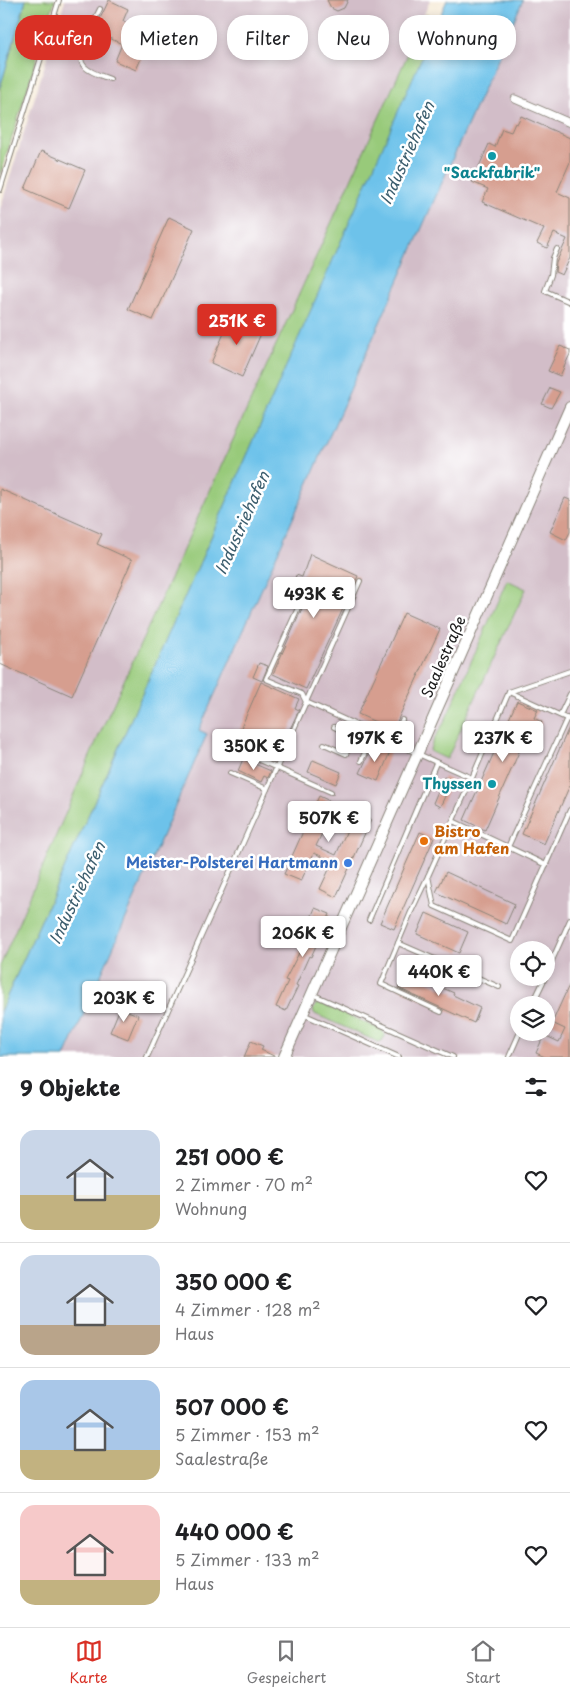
<!DOCTYPE html>
<html lang="de">
<meta charset="utf-8">
<style>
:root{--surface:#fff;--page:#f2f2f2;--text:#202124;--muted:#757577;--line:#e0e0e0;--accent:#d93025}
body{margin:0;font-family:"Playpen Sans",sans-serif;background:var(--page);color:var(--text);height:100vh;display:flex;flex-direction:column;font-size:19px;white-space:nowrap}
*{box-sizing:border-box;margin:0}
p{font-size:16px;color:var(--muted)}
.icon{flex:none;width:28px;height:28px;fill:none;stroke:currentColor;stroke-width:2;stroke-linecap:round;stroke-linejoin:round}
.map{position:relative;height:1057px;overflow:hidden}
.panel{display:flex;flex-direction:column;background:var(--surface);flex:1}
.panel>*{flex:none}
.top-card{position:absolute;left:15px;top:15px;width:540px;height:45px;display:flex;gap:10px}
.controls{position:absolute;left:510px;top:941px;display:grid;gap:10px}
.controls a{display:grid;place-items:center;width:45px;height:45px;border-radius:50%;background:var(--surface);box-shadow:0 2px 8px #0003;font-size:25px}
.price{position:absolute;translate:-50% -42px;padding:0 11px;border-radius:5px;background:#fff;color:#222;font-size:16px;line-height:32px;filter:drop-shadow(0 1px 2px #0008)}
.price::after{content:'';position:absolute;left:50%;top:30px;width:15px;height:11px;margin-left:-8px;background:inherit;clip-path:polygon(0 0,100% 0,50% 100%)}
.price.on{background:var(--accent);color:#fff}
ul{padding:0;list-style:none}
li{display:flex;align-items:center;gap:15px;height:125px;padding:0 20px}
li+li{border-top:1px solid var(--line)}
li span{display:grid;place-items:center;flex:none;width:140px;height:100px;border-radius:15px;color:#555}
li>.icon{margin-inline-start:auto}
span .icon{width:60px;height:60px;fill:#fffc;stroke-width:1}
li b{font-size:21px}
h2{display:flex;justify-content:space-between;align-items:center;height:60px;padding:0 20px;font-size:21px}
.tag{padding:0 18px;border-radius:20px;background:var(--surface);box-shadow:0 2px 8px #0003;font-size:18px;line-height:45px}
.tag.on{background:var(--accent);color:#fff}
.menu{display:flex;justify-content:space-around;align-items:center;height:70px;border-top:1px solid var(--line);background:var(--surface);font-size:14px;color:var(--muted)}
.menu a{display:grid;justify-items:center;gap:2px}
.menu .on{color:var(--accent)}
.map>svg:first-child{display:block}
.industrial{fill:#d2bdc8;fill-rule:evenodd}
.green{fill:#98ca7a;stroke:#5a734b}
.water{fill:#6dc2ea;stroke:#446f83}
.building{fill:#d69e8f;fill-rule:evenodd}
.lines{fill:none;stroke-linecap:round;stroke-linejoin:round}
.service-casing{stroke:#898379;stroke-width:6}
.minor-casing{stroke:#898379;stroke-width:9}
.secondary-casing{stroke:#898379;stroke-width:12}
.service{stroke:#fff;stroke-width:4}
.minor{stroke:#fff;stroke-width:7}
.secondary{stroke:#fff;stroke-width:10}
.culture-dot{fill:#0f9aa8;stroke:#fff;stroke-width:2}
.food-dot{fill:#e8710a;stroke:#fff;stroke-width:2}
.shop-dot{fill:#3f7fe0;stroke:#fff;stroke-width:2}
.labels{text-anchor:middle;stroke-width:5;stroke-linejoin:round;paint-order:stroke}
.culture-label{font-size:15px;font-weight:bold;fill:#0d838f;stroke:#fff}
.street-label{font-size:15px;fill:#1c1c1c;stroke:#fff}
.food-label{font-size:15px;font-weight:bold;fill:#c56008;stroke:#fff;text-anchor:start}
.shop-label{font-size:15px;font-weight:bold;fill:#366cbe;stroke:#fff;text-anchor:end}
.water-label{font-size:16px;font-style:italic;fill:#3c5e6e;stroke:#fff}
</style>
<div class="map">
<svg width="570" height="1057" viewBox="0 0 570 1057">
<rect width="100%" height="100%" fill="#fff"/>
<filter id="ink" filterUnits="userSpaceOnUse"><feTurbulence type="fractalNoise" baseFrequency=".02" numOctaves="2"/><feDisplacementMap in="SourceGraphic" scale="10" xChannelSelector="R" yChannelSelector="G"/><feConvolveMatrix kernelMatrix="1 2 1 2 8 2 1 2 1" color-interpolation-filters="sRGB"/></filter>
<filter id="wash" filterUnits="userSpaceOnUse"><feTurbulence type="fractalNoise" baseFrequency=".0096" numOctaves="4" result="noise"/><feDisplacementMap in="SourceGraphic" scale="20" xChannelSelector="R" yChannelSelector="G"/><feGaussianBlur stdDeviation="1.12" result="paint"/><feColorMatrix in="noise" values="0 0 0 0 0 0 0 0 0 0 0 0 0 0 0 0 0 1.4 0 .05"/><feComposite in="paint" operator="in"/></filter>
<g filter="url(#wash)">
<rect width="100%" height="100%" fill="#f6ead6"/>
<!-- industrial -->
<g class="industrial">
<polygon points="65,0 430,0 401,72 97,740 0,966 0,209"/>
<path d="M523 0H570V1057H65L207 734 198 730ZM519 950H546V978H519ZM519 1005H546V1032H519Z"/>
</g>
<!-- green -->
<g class="green">
<polygon points="26,0 55,0 0,176 0,88"/>
<polygon points="426,14 439,20 118,749 0,1012 0,966 97,740"/>
<polygon points="507,580 526,589 447,759 431,752 430,749 435,737 444,723"/>
<polygon points="320,1003 382,1030 385,1035 382,1041 378,1042 315,1014 313,1011 316,1004"/>
</g>
<!-- water -->
<g class="water">
<polygon points="0,0 26,0 0,88"/>
<polygon points="447,0 523,0 199,730 207,734 65,1057 0,1057 0,1012 118,749"/>
</g>
<g id="blocks">
<!-- building -->
<g class="building">
<polygon points="109,0 128,9 123,21 152,34 136,70 115,61 122,44 94,31"/>
<polygon points="327,0 348,0 344,8 337,11 331,8"/>
<polygon points="521,116 570,138 570,162 557,192 570,198 570,258 562,275 555,272 556,263 567,239 554,233 547,248 537,243 544,229 482,202 488,189 472,182 489,144 495,147 502,129 511,132 515,123 517,124"/>
<polygon points="41,151 85,170 69,208 25,189"/>
<polygon points="169,217 194,229 153,320 128,309"/>
<polygon points="232,315 263,329 242,377 211,363"/>
<polygon points="560,346 570,350 570,354 560,376 548,371"/>
<polygon points="550,388 560,392 551,408 542,404"/>
<polygon points="0,489 102,534 97,544 132,560 72,696 0,664"/>
<polygon points="565,498 570,500 570,532 566,540 550,532"/>
<polygon points="310,554 358,576 306,689 273,674 308,595 292,590 296,575 302,577"/>
<polygon points="404,613 440,629 393,730 358,714"/>
<polygon points="259,663 268,666 262,681 253,677"/>
<polygon points="261,682 299,699 295,708 299,710 279,752 276,751 274,756 236,739"/>
<polygon points="517,701 538,710 534,718 542,722 529,749 522,745 485,830 464,820"/>
<polygon points="570,725 570,785 544,844 522,834"/>
<polygon points="373,745 390,752 378,781 360,773"/>
<polygon points="243,759 271,771 268,778 264,776 261,782 238,771"/>
<polygon points="313,760 341,772 336,784 308,772"/>
<polygon points="444,777 452,781 440,807 433,803"/>
<path d="M319 796 371 820 336 897 320 889 333 861 314 853 301 881 284 874ZM329 819 348 828 336 855 316 846Z"/>
<polygon points="420,832 434,838 394,929 380,923"/>
<polygon points="446,872 515,904 506,924 436,892"/>
<polygon points="315,908 330,914 311,957 309,956 296,985 298,986 286,1011 276,1007 288,981 285,980 315,922 310,920"/>
<polygon points="426,913 468,932 459,953 417,934"/>
<polygon points="406,972 454,993 453,995 480,1008 474,1023 398,988"/>
<polygon points="570,983 570,1057 545,1057 536,1053 544,1035 559,1042 565,1029 552,1023"/>
<polygon points="120,1008 138,1015 128,1039 110,1032"/>
<polygon points="251,1041 263,1046 261,1050 276,1057 244,1057"/>
</g>
</g>
</g>
<g filter="url(#ink)">
<use href="#blocks" fill-opacity="0" stroke="#898379" stroke-width="1"/>
<g class="lines">
<!-- service casing -->
<g class="service-casing">
<g id="service">
<path d="M100 9C94 22 72 56 85 67 91 73 102 76 110 79"/>
<polyline points="0,190 59,0"/>
<polyline points="557,249 553,258 551,275 545,291 570,302"/>
<polyline points="302,599 266,679 302,694 306,702"/>
<polyline points="509,692 570,671"/>
<polyline points="306,702 360,581"/>
<polyline points="560,715 570,694"/>
<polyline points="334,727 354,736"/>
<polyline points="393,741 402,720"/>
<polyline points="324,744 346,754 359,726"/>
<polyline points="250,756 331,792"/>
<polyline points="361,761 374,733"/>
<polyline points="230,773 267,789"/>
<polyline points="472,778 509,692 570,720"/>
<polyline points="453,821 546,865"/>
<polyline points="508,847 567,718"/>
<polyline points="428,876 411,912 381,984 441,1012"/>
<polyline points="369,920 436,763"/>
<polyline points="398,943 499,987"/>
<polyline points="546,974 570,920"/>
<polyline points="312,994 453,1057"/>
<polyline points="532,1005 545,978"/>
<polyline points="303,1014 399,1057"/>
<path d="M147 1057 306 702C362 727 416 754 472 778L428 876 434 906 512 941 570 810"/>
<polyline points="509,1057 520,1032"/>
</g>
</g>
<!-- minor casing -->
<g class="minor-casing">
<polyline id="minor" points="515,99 570,123"/>
</g>
<!-- secondary casing -->
<g class="secondary-casing">
<polyline id="secondary" points="284,1057 570,407"/>
</g>
<!-- service -->
<use href="#service" class="service"/>
<!-- minor -->
<use href="#minor" class="minor"/>
<!-- secondary -->
<use href="#secondary" class="secondary"/>
</g>
</g>
<!-- markers -->
<g class="culture-dot">
<circle cx="492" cy="156" r="5"/>
<circle cx="492" cy="784" r="5"/>
</g>
<circle class="food-dot" cx="424" cy="841" r="5"/>
<circle class="shop-dot" cx="348" cy="863" r="5"/>
<g class="labels">
<!-- culture labels -->
<g class="culture-label">
<text x="492" y="178">"Sackfabrik"</text>
<text x="482" y="789" text-anchor="end">Thyssen</text>
</g>
<!-- street labels -->
<g class="street-label">
<text transform="translate(444 657) rotate(-66)" y="5">Saalestraße</text>
</g>
<!-- food labels -->
<g class="food-label">
<text x="434" y="837">Bistro<tspan x="434" dy="17">am Hafen</tspan></text>
</g>
<!-- shop labels -->
<g class="shop-label">
<text x="338" y="868">Meister-Polsterei Hartmann</text>
</g>
<!-- water labels -->
<g class="water-label">
<text transform="translate(407 153) rotate(-66)" y="6">Industriehafen</text>
<text transform="translate(242 523) rotate(-66)" y="6">Industriehafen</text>
<text transform="translate(77 893) rotate(-65)" y="6">Industriehafen</text>
</g>
</g>
</svg>
<div class="controls">
<a><svg class="icon" aria-label="locate" viewBox="0 0 24 24"><circle cx="12" cy="12" r="6"/><path d="M12 2v4M12 18v4M2 12h4M18 12h4"/></svg></a>
<a><svg class="icon" aria-label="layers" viewBox="0 0 24 24"><path d="M12 4l9 5-9 5-9-5zM3 14l9 5 9-5"/></svg></a>
</div>
<b class="price on" style="left:237px;top:346px">251K €</b>
<b class="price" style="left:314px;top:619px">493K €</b>
<b class="price" style="left:375px;top:763px">197K €</b>
<b class="price" style="left:503px;top:763px">237K €</b>
<b class="price" style="left:254px;top:771px">350K €</b>
<b class="price" style="left:329px;top:843px">507K €</b>
<b class="price" style="left:303px;top:958px">206K €</b>
<b class="price" style="left:439px;top:997px">440K €</b>
<b class="price" style="left:124px;top:1023px">203K €</b>
<div class="top-card">
<a class="tag on">Kaufen</a>
<a class="tag">Mieten</a>
<a class="tag">Filter</a>
<a class="tag">Neu</a>
<a class="tag">Wohnung</a>
</div>
</div>
<section class="panel">
<h2>9 Objekte<svg class="icon" aria-label="filters" viewBox="0 0 24 24"><path d="M4 7h16M4 17h16"/><circle cx="9" cy="7" r="2"/><circle cx="15" cy="17" r="2"/></svg></h2>
<ul>
<li><span style="background:linear-gradient(#c9d6e8 65%,#c2b280 0)"><svg class="icon" aria-label="home" viewBox="0 0 24 24"><path d="M3 11l9-7 9 7M6 9v11h12V9"/></svg></span><div><b>251 000 €</b><p>2 Zimmer · 70 m²</p><p>Wohnung</p></div><svg class="icon" aria-label="heart" viewBox="0 0 24 24"><path d="M12 20l-8-8c-3-5 5-10 8-4 3-6 11-1 8 4z"/></svg></li>
<li><span style="background:linear-gradient(#c9d6e8 70%,#b9a48a 0)"><svg class="icon" aria-label="home" viewBox="0 0 24 24"><path d="M3 11l9-7 9 7M6 9v11h12V9"/></svg></span><div><b>350 000 €</b><p>4 Zimmer · 128 m²</p><p>Haus</p></div><svg class="icon" aria-label="heart" viewBox="0 0 24 24"><path d="M12 20l-8-8c-3-5 5-10 8-4 3-6 11-1 8 4z"/></svg></li>
<li><span style="background:linear-gradient(#a9c7e8 70%,#c2b280 0)"><svg class="icon" aria-label="home" viewBox="0 0 24 24"><path d="M3 11l9-7 9 7M6 9v11h12V9"/></svg></span><div><b>507 000 €</b><p>5 Zimmer · 153 m²</p><p>Saalestraße</p></div><svg class="icon" aria-label="heart" viewBox="0 0 24 24"><path d="M12 20l-8-8c-3-5 5-10 8-4 3-6 11-1 8 4z"/></svg></li>
<li><span style="background:linear-gradient(#f6c9c9 75%,#c2b280 0)"><svg class="icon" aria-label="home" viewBox="0 0 24 24"><path d="M3 11l9-7 9 7M6 9v11h12V9"/></svg></span><div><b>440 000 €</b><p>5 Zimmer · 133 m²</p><p>Haus</p></div><svg class="icon" aria-label="heart" viewBox="0 0 24 24"><path d="M12 20l-8-8c-3-5 5-10 8-4 3-6 11-1 8 4z"/></svg></li>
</ul>
</section>
<nav class="menu">
<a class="on"><svg class="icon" aria-label="map" viewBox="0 0 24 24"><path d="M3 6l6-2 6 2 6-2v14l-6 2-6-2-6 2zM9 4v14M15 6v14"/></svg>Karte</a>
<a><svg class="icon" aria-label="saved" viewBox="0 0 24 24"><path d="M7 4h10v16l-5-4-5 4z"/></svg>Gespeichert</a>
<a><svg class="icon" aria-label="home" viewBox="0 0 24 24"><path d="M3 11l9-7 9 7M6 9v11h12V9"/></svg>Start</a>
</nav>
